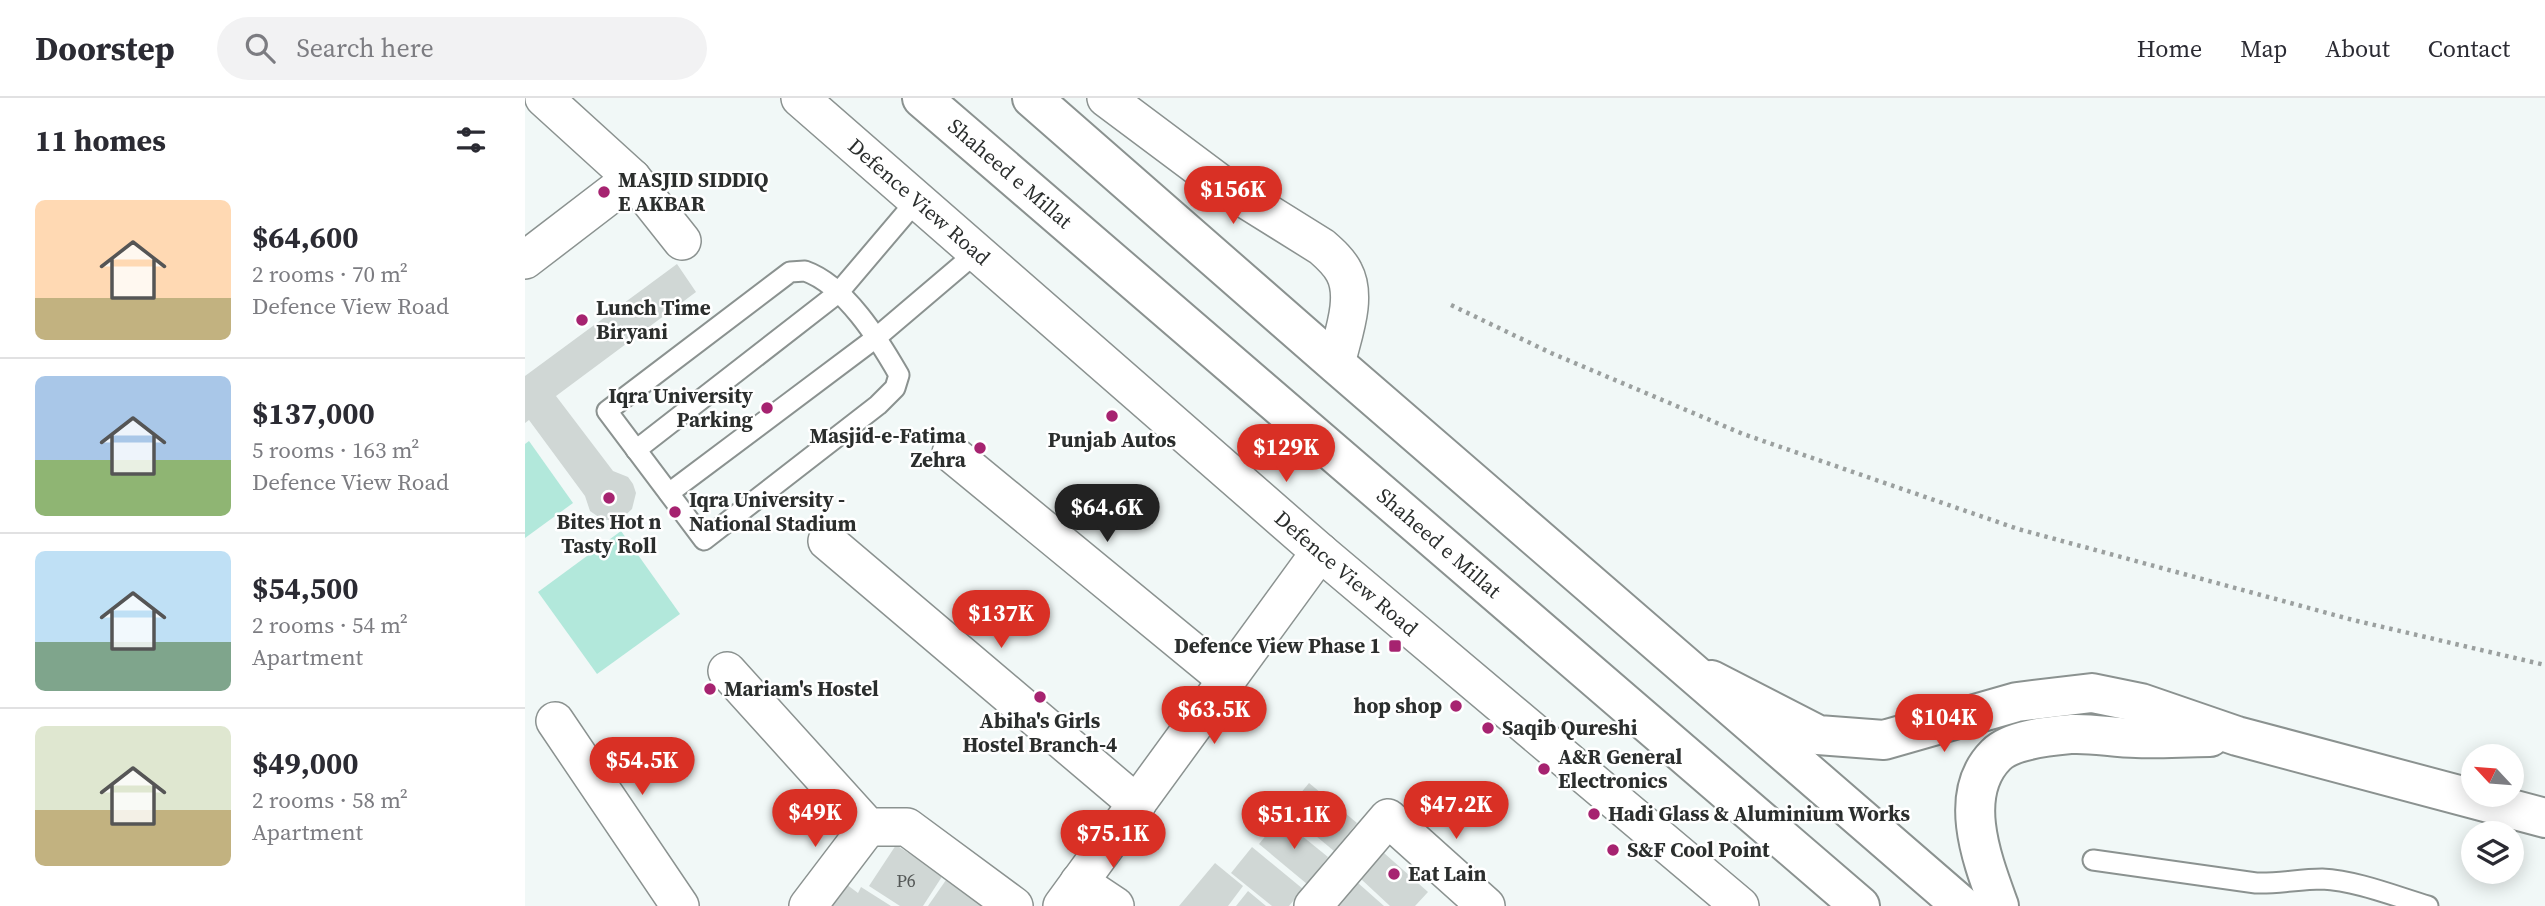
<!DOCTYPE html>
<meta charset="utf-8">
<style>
:root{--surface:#fff;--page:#f2f2f3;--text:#2b2b33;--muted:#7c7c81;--line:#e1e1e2;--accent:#d93025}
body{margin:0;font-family:"Source Serif 4",serif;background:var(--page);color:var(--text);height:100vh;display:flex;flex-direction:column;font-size:26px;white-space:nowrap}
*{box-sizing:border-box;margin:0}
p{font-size:23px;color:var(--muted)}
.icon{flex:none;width:38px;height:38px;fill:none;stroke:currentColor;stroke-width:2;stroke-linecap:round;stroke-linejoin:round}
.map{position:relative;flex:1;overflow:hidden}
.details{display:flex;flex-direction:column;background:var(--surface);width:525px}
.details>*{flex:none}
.needle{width:46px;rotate:296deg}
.fabs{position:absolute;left:1936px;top:646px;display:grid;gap:14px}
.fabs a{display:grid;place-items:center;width:63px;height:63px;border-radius:50%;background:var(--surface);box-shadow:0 4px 18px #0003;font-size:35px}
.price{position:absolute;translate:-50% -60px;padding:0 16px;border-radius:24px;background:var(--accent);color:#fff;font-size:23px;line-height:46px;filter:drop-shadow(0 2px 4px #0008)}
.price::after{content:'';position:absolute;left:50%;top:42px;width:21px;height:16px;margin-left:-10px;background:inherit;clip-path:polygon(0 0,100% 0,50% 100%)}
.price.on{background:#222;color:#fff}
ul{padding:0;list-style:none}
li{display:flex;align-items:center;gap:21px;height:175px;padding:0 35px}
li+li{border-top:2px solid var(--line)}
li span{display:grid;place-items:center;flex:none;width:196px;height:140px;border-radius:10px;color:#555}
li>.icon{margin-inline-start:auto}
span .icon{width:84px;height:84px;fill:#fffc;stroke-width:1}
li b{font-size:30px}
h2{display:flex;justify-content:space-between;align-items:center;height:84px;padding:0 35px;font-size:30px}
header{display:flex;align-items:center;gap:42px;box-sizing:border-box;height:98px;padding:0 35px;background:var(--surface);border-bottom:2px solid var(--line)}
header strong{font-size:33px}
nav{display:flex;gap:38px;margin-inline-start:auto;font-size:24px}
.search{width:490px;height:63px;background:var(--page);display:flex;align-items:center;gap:18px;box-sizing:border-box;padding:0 24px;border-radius:38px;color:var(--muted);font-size:26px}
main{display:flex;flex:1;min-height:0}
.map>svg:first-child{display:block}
.green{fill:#b2e8db}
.building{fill:#d0d7d5}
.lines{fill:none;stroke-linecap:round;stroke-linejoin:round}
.lane-casing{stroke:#8b9290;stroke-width:23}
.street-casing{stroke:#8b9290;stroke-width:40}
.secondary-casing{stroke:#8b9290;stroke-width:42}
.primary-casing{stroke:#8b9290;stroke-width:42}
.path{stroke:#9ba09f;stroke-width:4.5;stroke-dasharray:3.5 5;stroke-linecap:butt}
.lane{stroke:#fff;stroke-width:19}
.street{stroke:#fff;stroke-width:37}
.secondary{stroke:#fff;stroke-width:38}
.primary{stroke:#fff;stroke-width:38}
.poi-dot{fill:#a62370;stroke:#fff;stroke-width:2.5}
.labels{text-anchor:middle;stroke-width:5;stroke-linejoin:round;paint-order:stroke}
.number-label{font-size:18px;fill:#545857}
.street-label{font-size:21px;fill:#2b2e2d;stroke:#fff}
.poi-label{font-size:21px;font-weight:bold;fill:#2b2e2d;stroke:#fff;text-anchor:start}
</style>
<header>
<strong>Doorstep</strong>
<div class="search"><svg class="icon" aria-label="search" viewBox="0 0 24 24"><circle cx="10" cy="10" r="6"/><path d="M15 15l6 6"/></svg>Search here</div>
<nav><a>Home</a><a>Map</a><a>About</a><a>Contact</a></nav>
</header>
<main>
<section class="details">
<h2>11 homes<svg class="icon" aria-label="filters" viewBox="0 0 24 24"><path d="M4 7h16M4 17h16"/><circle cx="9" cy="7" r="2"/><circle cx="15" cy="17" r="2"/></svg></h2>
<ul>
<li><span style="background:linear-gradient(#ffd9b3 70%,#c2b280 0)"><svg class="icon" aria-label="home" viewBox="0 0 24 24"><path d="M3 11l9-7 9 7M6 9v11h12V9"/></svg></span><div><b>$64,600</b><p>2 rooms · 70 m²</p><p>Defence View Road</p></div></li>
<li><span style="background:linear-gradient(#a9c7e8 60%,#8fb573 0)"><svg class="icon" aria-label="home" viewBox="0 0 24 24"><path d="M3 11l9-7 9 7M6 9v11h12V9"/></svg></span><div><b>$137,000</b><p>5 rooms · 163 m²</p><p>Defence View Road</p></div></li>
<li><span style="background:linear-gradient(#bfe0f5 65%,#7fa58c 0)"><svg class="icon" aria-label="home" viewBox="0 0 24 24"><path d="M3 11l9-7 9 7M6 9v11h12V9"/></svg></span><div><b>$54,500</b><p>2 rooms · 54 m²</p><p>Apartment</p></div></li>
<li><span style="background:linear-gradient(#dfe7d0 60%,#c2b280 0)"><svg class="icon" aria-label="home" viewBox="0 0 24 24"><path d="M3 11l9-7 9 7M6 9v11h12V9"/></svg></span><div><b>$49,000</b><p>2 rooms · 58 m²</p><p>Apartment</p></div></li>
</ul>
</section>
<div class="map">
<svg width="2020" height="808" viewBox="0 0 2020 808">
<rect width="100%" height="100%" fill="#f1f8f7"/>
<!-- green -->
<g class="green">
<polygon points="4,343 48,405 0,440 0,346"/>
<polygon points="96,433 155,516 72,576 13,494"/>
</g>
<!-- building -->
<g class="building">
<polygon points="152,166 171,194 31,298 88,373 103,379 108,386 111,395 107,411 95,422 78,422 65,413 60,398 4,322 0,325 0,278"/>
<polygon points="784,685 832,725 809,753 761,713"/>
<polygon points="755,720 803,759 782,786 734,746"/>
<polygon points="371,747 418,777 398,808 375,808 344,788"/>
<polygon points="727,749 778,791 764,808 747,808 706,775"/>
<polygon points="859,755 903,794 890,808 865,808 836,781"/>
<polygon points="690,765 718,788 703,808 654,808"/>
<polygon points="421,782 457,808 403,808"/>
<polygon points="833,785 859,808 813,808"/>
<polygon points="321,786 333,795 336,789 366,808 307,808"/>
<polygon points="723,793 741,808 711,808"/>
</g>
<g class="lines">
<!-- lane casing -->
<g class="lane-casing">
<g id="lane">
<path d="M280 173C320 187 354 242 374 277L370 290 353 307 179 442 82 313 265 174Z"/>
<polyline points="111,352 313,195 392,102"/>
<polyline points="144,395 352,239 452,154"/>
<path d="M1568 762 1731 785C1753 786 1774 781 1797 781 1833 783 1869 798 1903 808"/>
</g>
</g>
<!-- street casing -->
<g class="street-casing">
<g id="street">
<polyline points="19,0 107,80 157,143"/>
<path id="s1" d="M275 0 795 454 1215 808"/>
<path d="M581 0 696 86 797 149C805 156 814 164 819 174 833 200 817 239 811 266"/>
<polyline points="0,162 107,80"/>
<polyline points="426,355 702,582"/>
<polyline points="302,443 612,706"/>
<polyline points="202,573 343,729 382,729 489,808"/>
<polyline points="30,623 155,808"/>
<polyline points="554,784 590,808"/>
<polyline points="283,808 343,729"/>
<polyline points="537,808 795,454"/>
<polyline points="788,808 863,720 961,808"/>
</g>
</g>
<!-- secondary casing -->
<g class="secondary-casing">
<g id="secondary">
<polyline points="1186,582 1293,637 1359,642 1492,604 1567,595 1616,605 1712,638 2020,720"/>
<path d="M1474 808C1458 764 1431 697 1471 657 1487 641 1525 638 1547 636 1568 635 1590 640 1611 640 1635 641 1660 639 1685 639"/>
</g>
</g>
<!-- primary casing -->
<g class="primary-casing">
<g id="primary">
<path id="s2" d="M397 0 1335 808"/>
<polyline points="507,0 811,266 1437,808"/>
</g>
</g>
<!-- path -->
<polyline class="path" points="926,207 1026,255 1218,336 1493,431 1828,522 2020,567"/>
<!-- lane -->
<use href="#lane" class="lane"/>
<!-- street -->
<use href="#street" class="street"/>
<!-- secondary -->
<use href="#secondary" class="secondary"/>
<!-- primary -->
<use href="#primary" class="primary"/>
</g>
<!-- markers -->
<g class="poi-dot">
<circle cx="79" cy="94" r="7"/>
<circle cx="57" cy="222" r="7"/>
<circle cx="242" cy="310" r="7"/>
<circle cx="587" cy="318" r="7"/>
<circle cx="455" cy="350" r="7"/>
<circle cx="84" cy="400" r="7"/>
<circle cx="150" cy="414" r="7"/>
<rect x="863" y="541" width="14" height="14" rx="3.5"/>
<circle cx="185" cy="591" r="7"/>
<circle cx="515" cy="599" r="7"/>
<circle cx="931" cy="608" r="7"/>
<circle cx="963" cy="630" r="7"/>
<circle cx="1019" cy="671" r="7"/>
<circle cx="1069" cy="716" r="7"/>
<circle cx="1088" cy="752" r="7"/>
<circle cx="869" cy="776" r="7"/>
</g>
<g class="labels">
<!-- number labels -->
<g class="number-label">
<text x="381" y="789">P6</text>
</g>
<!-- street labels -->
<g class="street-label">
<text dy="7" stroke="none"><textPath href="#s2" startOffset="116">Shaheed e Millat</textPath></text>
<text dy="7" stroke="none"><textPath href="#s1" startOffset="158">Defence View Road</textPath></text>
<text dy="7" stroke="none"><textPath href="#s2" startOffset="682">Shaheed e Millat</textPath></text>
<text dy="7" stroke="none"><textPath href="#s1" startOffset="724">Defence View Road</textPath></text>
</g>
<!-- poi labels -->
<g class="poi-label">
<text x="93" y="89">MASJID SIDDIQ<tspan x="93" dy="24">E AKBAR</tspan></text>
<text x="71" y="217">Lunch Time<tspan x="71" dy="24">Biryani</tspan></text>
<text x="228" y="305" text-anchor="end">Iqra University<tspan x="228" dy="24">Parking</tspan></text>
<text x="441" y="345" text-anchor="end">Masjid-e-Fatima<tspan x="441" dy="24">Zehra</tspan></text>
<text x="587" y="349" text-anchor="middle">Punjab Autos</text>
<text x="164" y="409">Iqra University -<tspan x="164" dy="24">National Stadium</tspan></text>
<text x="84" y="431" text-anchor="middle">Bites Hot n<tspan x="84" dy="24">Tasty Roll</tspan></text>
<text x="856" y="555" text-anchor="end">Defence View Phase 1</text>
<text x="199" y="598">Mariam's Hostel</text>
<text x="917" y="615" text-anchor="end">hop shop</text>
<text x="515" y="630" text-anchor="middle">Abiha's Girls<tspan x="515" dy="24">Hostel Branch-4</tspan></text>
<text x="977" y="637">Saqib Qureshi</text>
<text x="1033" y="666">A&amp;R General<tspan x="1033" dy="24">Electronics</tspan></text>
<text x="1083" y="723">Hadi Glass &amp; Aluminium Works</text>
<text x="1102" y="759">S&amp;F Cool Point</text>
<text x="883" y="783">Eat Lain</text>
</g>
</g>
</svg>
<div class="fabs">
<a><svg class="needle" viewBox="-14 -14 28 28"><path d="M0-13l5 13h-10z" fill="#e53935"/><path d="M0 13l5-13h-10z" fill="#7c7c81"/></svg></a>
<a><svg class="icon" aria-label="layers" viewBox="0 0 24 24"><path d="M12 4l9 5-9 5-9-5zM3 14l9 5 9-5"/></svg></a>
</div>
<b class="price" style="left:708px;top:128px">$156K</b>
<b class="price" style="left:761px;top:386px">$129K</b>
<b class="price on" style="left:582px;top:446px">$64.6K</b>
<b class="price" style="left:476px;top:552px">$137K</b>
<b class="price" style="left:689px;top:648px">$63.5K</b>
<b class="price" style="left:1419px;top:656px">$104K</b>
<b class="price" style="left:117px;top:699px">$54.5K</b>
<b class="price" style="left:931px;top:743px">$47.2K</b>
<b class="price" style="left:290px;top:751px">$49K</b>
<b class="price" style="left:769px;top:753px">$51.1K</b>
<b class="price" style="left:588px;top:772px">$75.1K</b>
</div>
</main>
